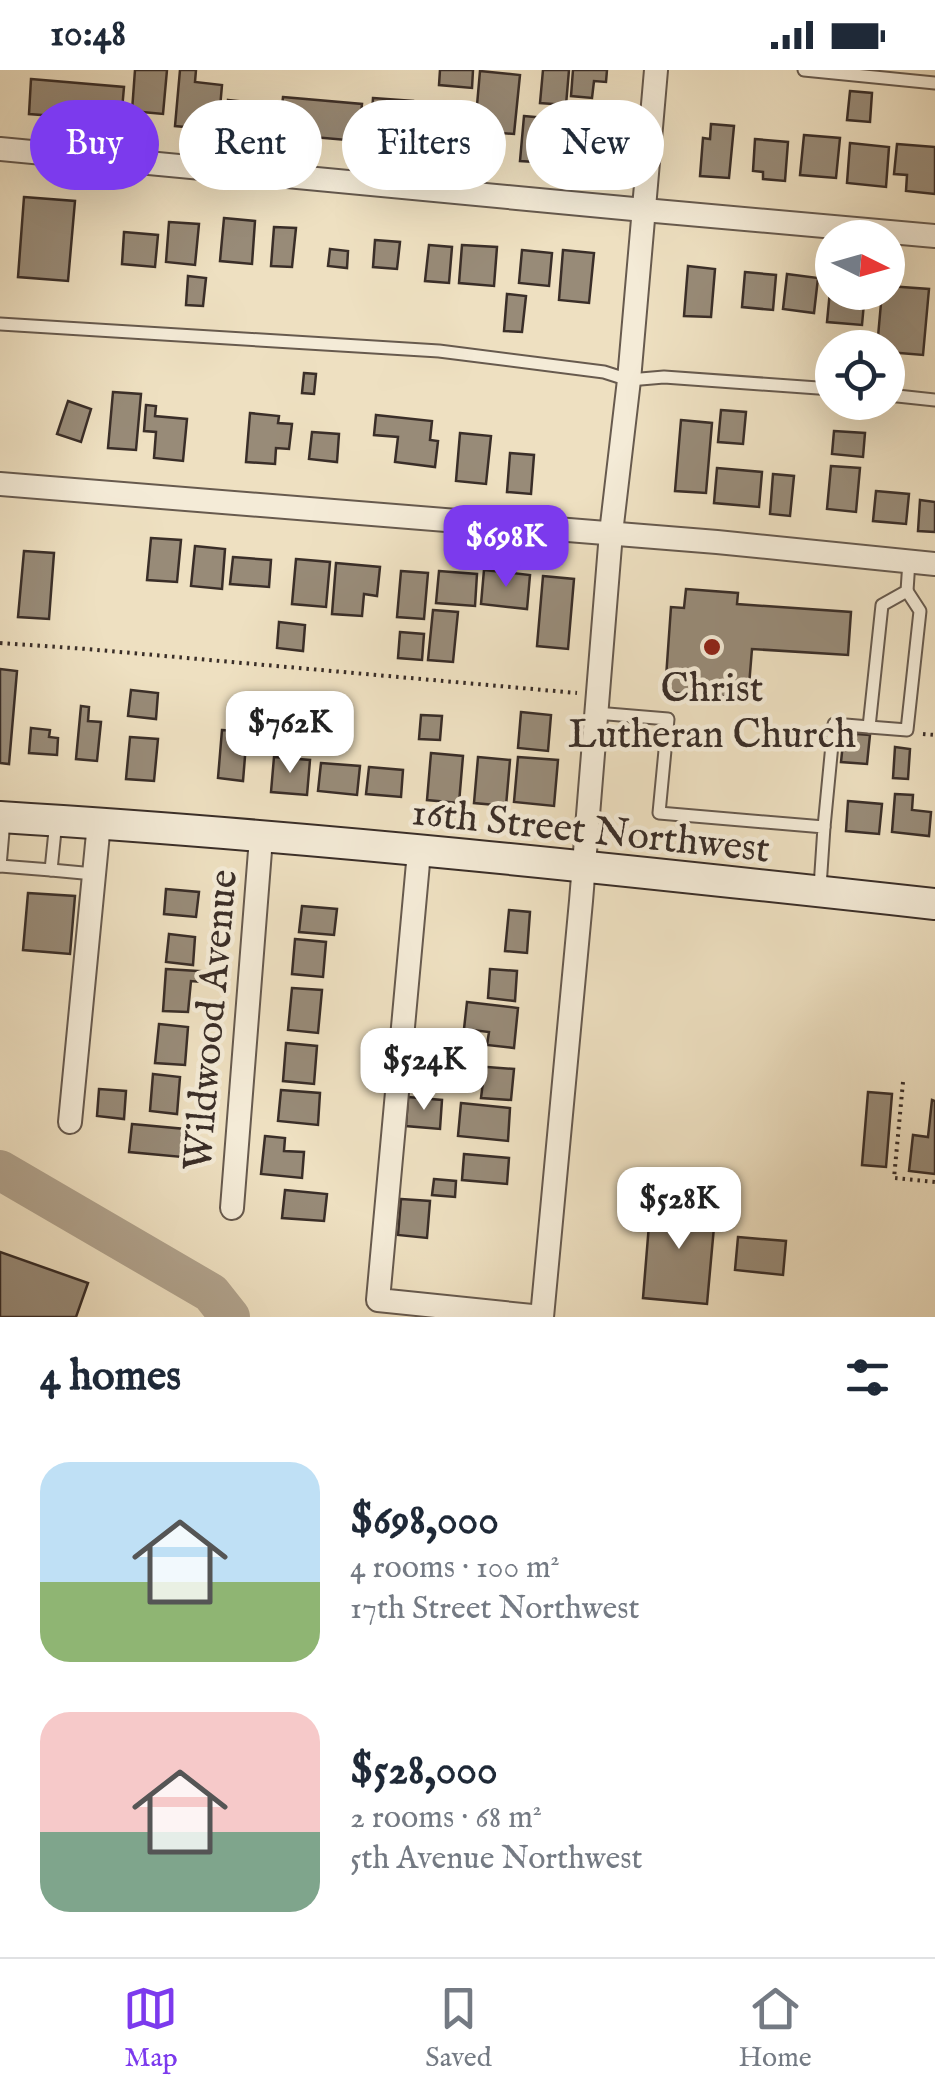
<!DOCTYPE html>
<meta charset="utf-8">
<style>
:root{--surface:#fff;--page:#f6f6f7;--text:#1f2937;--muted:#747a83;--line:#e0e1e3;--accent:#7c3aed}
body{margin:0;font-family:"IM FELL English",serif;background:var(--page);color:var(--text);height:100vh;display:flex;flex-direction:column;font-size:38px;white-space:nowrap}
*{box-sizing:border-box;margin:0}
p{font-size:32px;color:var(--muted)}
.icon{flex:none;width:55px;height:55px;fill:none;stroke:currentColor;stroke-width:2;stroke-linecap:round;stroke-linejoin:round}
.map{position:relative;height:1247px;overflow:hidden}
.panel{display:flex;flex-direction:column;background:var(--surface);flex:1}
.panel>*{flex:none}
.top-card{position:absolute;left:30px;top:30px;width:875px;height:90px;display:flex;gap:20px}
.needle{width:65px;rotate:95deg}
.tools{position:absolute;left:815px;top:150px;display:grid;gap:20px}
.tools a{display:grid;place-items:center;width:90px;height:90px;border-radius:50%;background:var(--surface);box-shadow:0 10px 40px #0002;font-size:50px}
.price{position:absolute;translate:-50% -85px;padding:0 22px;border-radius:20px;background:#fff;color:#222;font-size:32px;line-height:65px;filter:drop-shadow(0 2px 5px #0008)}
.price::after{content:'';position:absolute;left:50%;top:60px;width:30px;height:22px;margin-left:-15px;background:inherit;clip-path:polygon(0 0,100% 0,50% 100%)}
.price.active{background:var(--accent);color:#fff}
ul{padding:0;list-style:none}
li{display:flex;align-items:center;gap:30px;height:250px;padding:0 40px}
li span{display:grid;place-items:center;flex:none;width:280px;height:200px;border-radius:30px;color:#555}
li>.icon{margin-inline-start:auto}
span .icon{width:120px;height:120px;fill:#fffc;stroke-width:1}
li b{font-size:42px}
h2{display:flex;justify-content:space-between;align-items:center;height:120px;padding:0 40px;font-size:42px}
.chip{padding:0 35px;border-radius:45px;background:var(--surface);box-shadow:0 10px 40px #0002;font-size:35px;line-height:90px}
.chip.active{background:var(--accent);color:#fff}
.status{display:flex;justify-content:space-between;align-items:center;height:70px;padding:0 50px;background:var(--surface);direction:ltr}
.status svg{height:28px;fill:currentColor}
.menu{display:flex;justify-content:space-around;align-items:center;height:140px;border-top:2px solid var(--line);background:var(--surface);font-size:28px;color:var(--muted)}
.menu a{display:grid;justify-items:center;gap:5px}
.menu .active{color:var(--accent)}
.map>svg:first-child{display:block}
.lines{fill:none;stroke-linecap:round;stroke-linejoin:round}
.river{stroke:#b1a38d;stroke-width:40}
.building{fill:#988b78;stroke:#3a2e28;stroke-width:2.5}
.lane-casing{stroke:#675a4e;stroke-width:15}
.street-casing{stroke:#675a4e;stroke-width:26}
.secondary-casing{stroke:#3a2e28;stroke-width:34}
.path{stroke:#3a2e28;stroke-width:4;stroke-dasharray:2.5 5;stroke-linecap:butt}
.lane{stroke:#f4ebd7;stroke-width:11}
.street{stroke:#f4ebd7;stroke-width:22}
.secondary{stroke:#f4ebd7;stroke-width:30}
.poi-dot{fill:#8f2418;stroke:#f4ebd7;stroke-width:4}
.labels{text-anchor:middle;stroke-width:9;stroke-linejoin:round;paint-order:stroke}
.poi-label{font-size:40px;fill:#3a2e28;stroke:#f4ebd7}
.street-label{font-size:40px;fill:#3a2e28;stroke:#f4ebd7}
</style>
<div class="status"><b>10:48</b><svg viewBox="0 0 49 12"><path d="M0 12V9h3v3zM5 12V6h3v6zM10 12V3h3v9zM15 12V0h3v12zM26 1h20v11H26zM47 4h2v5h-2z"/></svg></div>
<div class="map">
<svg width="935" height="1247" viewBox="0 0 935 1247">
<rect width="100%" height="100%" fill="#eee0c1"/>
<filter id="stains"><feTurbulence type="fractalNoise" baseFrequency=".002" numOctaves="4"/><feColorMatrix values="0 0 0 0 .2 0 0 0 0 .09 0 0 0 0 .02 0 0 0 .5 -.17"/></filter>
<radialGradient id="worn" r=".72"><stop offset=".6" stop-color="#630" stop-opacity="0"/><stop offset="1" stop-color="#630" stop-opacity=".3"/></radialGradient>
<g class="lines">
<!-- river -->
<polyline class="river" points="0,1100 211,1223 230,1247"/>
</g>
<!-- building -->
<g class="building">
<polygon points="135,0 167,0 163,44 132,41"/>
<polygon points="180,0 196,0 195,12 222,15 218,60 175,56"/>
<polygon points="440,0 473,0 472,18 439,15"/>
<polygon points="543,0 569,0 566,35 540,33"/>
<polygon points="573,0 607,0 606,12 594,11 592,28 571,26"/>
<polygon points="480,1 520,5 514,64 502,63 500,84 473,81"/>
<polygon points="31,9 124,17 121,51 29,44"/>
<polygon points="850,21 872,23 870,52 847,50"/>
<polygon points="283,27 362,34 358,71 279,64"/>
<polygon points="373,28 413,31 410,72 387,70 388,47 372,45"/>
<polygon points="228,30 265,34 262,62 225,59"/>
<polygon points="579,33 608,36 603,89 575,87"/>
<polygon points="426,45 467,49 464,80 423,76"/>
<polygon points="524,46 556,49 552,93 520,91"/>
<polygon points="711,54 734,56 729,108 700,106 703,68 710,69"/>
<polygon points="804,65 840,68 836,108 800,105"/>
<polygon points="755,69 788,72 785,111 763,109 763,102 753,101"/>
<polygon points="850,73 889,77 886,117 847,113"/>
<polygon points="897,74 935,77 935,124 906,121 907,105 894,104"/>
<polygon points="24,127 75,131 68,211 18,207"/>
<polygon points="224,148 255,151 252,194 220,191"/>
<polygon points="169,152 199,154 195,195 166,192"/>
<polygon points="274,157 296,158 292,197 271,196"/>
<polygon points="124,162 158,165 155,197 122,194"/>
<polygon points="375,170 400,172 397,199 373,197"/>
<polygon points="429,175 452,177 449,213 425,211"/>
<polygon points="462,175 497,177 494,216 459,213"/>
<polygon points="330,179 348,181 347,198 328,196"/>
<polygon points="522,180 552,183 549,216 519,213"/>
<polygon points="563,180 594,183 589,233 559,230"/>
<polygon points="688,196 715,199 711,247 684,246"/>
<polygon points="745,202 776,205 773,240 742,237"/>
<polygon points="787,204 818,208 814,243 783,239"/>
<polygon points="188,206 206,208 203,236 186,235"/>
<polygon points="831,210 832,222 865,222 862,255 827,252"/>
<polygon points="888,216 929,219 923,285 888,282 888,278 877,278 882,222 888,222"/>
<polygon points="507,224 526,226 522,262 504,261"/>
<polygon points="304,303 316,304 314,324 302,323"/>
<polygon points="113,322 141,324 136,380 108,378"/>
<polygon points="68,331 91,339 81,372 57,364"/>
<polygon points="146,335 156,336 155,346 187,349 183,391 154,388 156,362 144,361"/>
<polygon points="721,340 746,342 743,374 718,372"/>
<polygon points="250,343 279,346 278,353 292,354 289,379 276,378 275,394 246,392"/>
<polygon points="376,345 432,351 430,370 438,371 435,397 395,392 398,367 374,365"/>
<polygon points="681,350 712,353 706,423 675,421"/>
<polygon points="834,361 865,363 863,387 832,384"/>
<polygon points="312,362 339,364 337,392 309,389"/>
<polygon points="460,363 491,366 486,414 456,411"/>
<polygon points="510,383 534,385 531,424 507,422"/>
<polygon points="831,396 860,398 856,442 827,439"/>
<polygon points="717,398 762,402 759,437 714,433"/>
<polygon points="773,404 794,406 790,446 770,444"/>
<polygon points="876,421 909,424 906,454 873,451"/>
<polygon points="920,430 935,432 935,462 918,461"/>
<polygon points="151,468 181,470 177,512 147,510"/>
<polygon points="195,476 225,479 222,519 191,516"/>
<polygon points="24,481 54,483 49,549 18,547"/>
<polygon points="233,487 271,490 269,517 230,514"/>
<polygon points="296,489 330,492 326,537 292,534"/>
<polygon points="336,493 380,497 377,526 364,524 362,546 332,544"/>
<polygon points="484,500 530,505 527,539 481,534"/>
<polygon points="401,501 428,503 424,549 397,547"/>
<polygon points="439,501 477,504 475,536 436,533"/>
<polygon points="543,506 574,509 568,579 537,576"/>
<polygon points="686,519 738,523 737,534 851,542 848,585 752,579 748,628 665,622 671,537 684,538"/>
<polygon points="433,540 458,542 453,592 428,590"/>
<polygon points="279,552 305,555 303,581 277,578"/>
<polygon points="400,562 424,564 422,590 398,588"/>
<polygon points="0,599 17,601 9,694 0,693"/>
<polygon points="131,620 158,623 156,649 128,646"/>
<polygon points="298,630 316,632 314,662 296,660"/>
<polygon points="81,636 89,637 88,651 101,652 97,691 76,689"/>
<polygon points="521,642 551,645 548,681 518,678"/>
<polygon points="421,645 442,646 440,670 419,669"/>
<polygon points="31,658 50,660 49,667 58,668 57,685 29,683"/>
<polygon points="222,660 247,662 243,711 218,708"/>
<polygon points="844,663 870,665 867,694 841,692"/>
<polygon points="130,667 158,669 154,711 126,709"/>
<polygon points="895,677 910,679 908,709 893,708"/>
<polygon points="431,683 463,686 459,733 427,730"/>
<polygon points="274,687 310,690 307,725 271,722"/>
<polygon points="478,687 510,690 506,736 474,733"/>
<polygon points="518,687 558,690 554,736 514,732"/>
<polygon points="321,693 360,696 357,725 318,721"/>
<polygon points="369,697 403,700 401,727 366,724"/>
<polygon points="895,724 913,725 912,740 931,742 929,766 892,762"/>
<polygon points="848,731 882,734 879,764 846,761"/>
<polygon points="166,819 199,822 196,847 164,844"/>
<polygon points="28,823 75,826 70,884 23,880"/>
<polygon points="302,836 337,839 334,865 299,862"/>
<polygon points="509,840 530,842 527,883 505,881"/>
<polygon points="169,864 195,867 193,895 166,892"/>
<polygon points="295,869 326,872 323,907 292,904"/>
<polygon points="166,899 213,902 213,913 191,911 188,942 163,941"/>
<polygon points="490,899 517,901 515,931 488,928"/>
<polygon points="292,918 322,920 318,963 288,960"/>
<polygon points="467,932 518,938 514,978 487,975 489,962 464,959"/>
<polygon points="159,954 188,957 185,995 155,993"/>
<polygon points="286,973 317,976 314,1014 283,1011"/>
<polygon points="435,982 458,984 457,1000 434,999"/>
<polygon points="474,996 514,999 511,1030 481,1028 483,1012 472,1011"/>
<polygon points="153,1004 180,1007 177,1044 150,1041"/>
<polygon points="99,1019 126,1021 124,1049 97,1046"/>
<polygon points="281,1020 320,1023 318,1055 278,1051"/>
<polygon points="868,1022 892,1024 886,1097 862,1095"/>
<polygon points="408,1027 442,1030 440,1059 406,1056"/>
<polygon points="932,1030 935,1031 935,1104 909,1101 913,1065 928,1067"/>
<polygon points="461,1033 510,1038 508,1071 458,1066"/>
<polygon points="132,1054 185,1059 182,1087 129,1082"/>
<polygon points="265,1066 285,1068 284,1081 304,1082 302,1108 261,1104"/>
<polygon points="464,1084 509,1088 507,1114 462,1110"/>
<polygon points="434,1109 456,1111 455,1127 432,1125"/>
<polygon points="285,1120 327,1124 324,1151 282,1148"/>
<polygon points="401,1129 430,1131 427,1168 398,1165"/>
<polygon points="651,1130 716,1135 707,1234 643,1228"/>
<polygon points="738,1167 786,1171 783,1205 735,1200"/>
<polygon points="0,1182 88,1213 76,1247 0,1247"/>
</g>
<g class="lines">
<!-- lane casing -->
<g class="lane-casing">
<g id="lane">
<polyline points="804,0 935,13"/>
<polyline points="0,254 439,281 604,302 629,310 664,307 832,319"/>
<polyline points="888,325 935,330"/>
<polyline points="596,643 668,649 659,743 824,757 820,817"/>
<polyline points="869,657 907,660 920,541 907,521"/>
<polyline points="824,757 834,654 869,657 882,535 907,521 909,491"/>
<polyline points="0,796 51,800 56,751"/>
<polyline points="0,796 4,750"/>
<polyline points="51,800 94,804"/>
</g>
</g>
<!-- street casing -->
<g class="street-casing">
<g id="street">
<polyline points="0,79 644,140 935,166"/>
<polyline points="0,414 717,472 935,494"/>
<polyline points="419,782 378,1230 542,1247"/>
<polyline points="70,1052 99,753"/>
<polyline points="232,1138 261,768"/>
<polyline points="542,1247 581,831 611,463 629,310 656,0"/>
</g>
</g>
<!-- secondary casing -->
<g class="secondary-casing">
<path id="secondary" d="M0 747C312 766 624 800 935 834"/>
</g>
<!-- path -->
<g class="path">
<polyline points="0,573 87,579 577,623"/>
<polyline points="923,664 935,665"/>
<polyline points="903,1012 894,1108 935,1112"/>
</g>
<!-- lane -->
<use href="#lane" class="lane"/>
<!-- street -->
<use href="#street" class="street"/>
<!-- secondary -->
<use href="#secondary" class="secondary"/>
</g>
<!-- markers -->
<circle class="poi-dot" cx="712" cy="577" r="10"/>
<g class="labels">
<!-- poi labels -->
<g class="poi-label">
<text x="712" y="631">Christ<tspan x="712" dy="46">Lutheran Church</tspan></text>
</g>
<!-- street labels -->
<g class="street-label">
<text transform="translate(591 759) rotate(6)" y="14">16th Street Northwest</text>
<text transform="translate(209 950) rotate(-85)" y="14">Wildwood Avenue</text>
</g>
</g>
<rect width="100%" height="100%" filter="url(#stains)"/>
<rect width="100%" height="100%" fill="url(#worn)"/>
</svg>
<div class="tools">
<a><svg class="needle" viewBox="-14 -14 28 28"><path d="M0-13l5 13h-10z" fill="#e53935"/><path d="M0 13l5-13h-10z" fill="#747a83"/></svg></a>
<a><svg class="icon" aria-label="locate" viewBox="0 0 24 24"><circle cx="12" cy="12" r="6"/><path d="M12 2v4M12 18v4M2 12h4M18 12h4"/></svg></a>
</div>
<b class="price active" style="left:506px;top:520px">$698K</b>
<b class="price" style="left:290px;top:706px">$762K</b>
<b class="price" style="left:424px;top:1043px">$524K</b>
<b class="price" style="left:679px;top:1182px">$528K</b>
<div class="top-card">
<a class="chip active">Buy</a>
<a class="chip">Rent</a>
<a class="chip">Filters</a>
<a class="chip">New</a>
</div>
</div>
<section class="panel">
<h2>4 homes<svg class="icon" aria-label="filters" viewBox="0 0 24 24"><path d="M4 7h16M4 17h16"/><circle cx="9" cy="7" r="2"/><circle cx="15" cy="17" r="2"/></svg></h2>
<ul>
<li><span style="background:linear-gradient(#bfe0f5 60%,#8fb573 0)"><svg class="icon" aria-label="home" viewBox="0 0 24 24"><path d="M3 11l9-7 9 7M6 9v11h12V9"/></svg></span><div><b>$698,000</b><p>4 rooms · 100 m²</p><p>17th Street Northwest</p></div></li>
<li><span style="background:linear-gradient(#f6c9c9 60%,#7fa58c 0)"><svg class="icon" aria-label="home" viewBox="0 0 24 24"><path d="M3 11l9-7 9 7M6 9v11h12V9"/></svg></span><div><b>$528,000</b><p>2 rooms · 68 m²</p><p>5th Avenue Northwest</p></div></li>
</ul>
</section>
<nav class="menu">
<a class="active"><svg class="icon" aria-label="map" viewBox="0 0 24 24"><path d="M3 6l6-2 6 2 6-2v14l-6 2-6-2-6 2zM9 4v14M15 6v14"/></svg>Map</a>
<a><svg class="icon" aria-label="saved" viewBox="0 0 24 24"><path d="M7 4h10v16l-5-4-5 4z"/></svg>Saved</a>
<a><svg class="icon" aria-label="home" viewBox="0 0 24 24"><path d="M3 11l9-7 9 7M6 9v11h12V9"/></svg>Home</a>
</nav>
